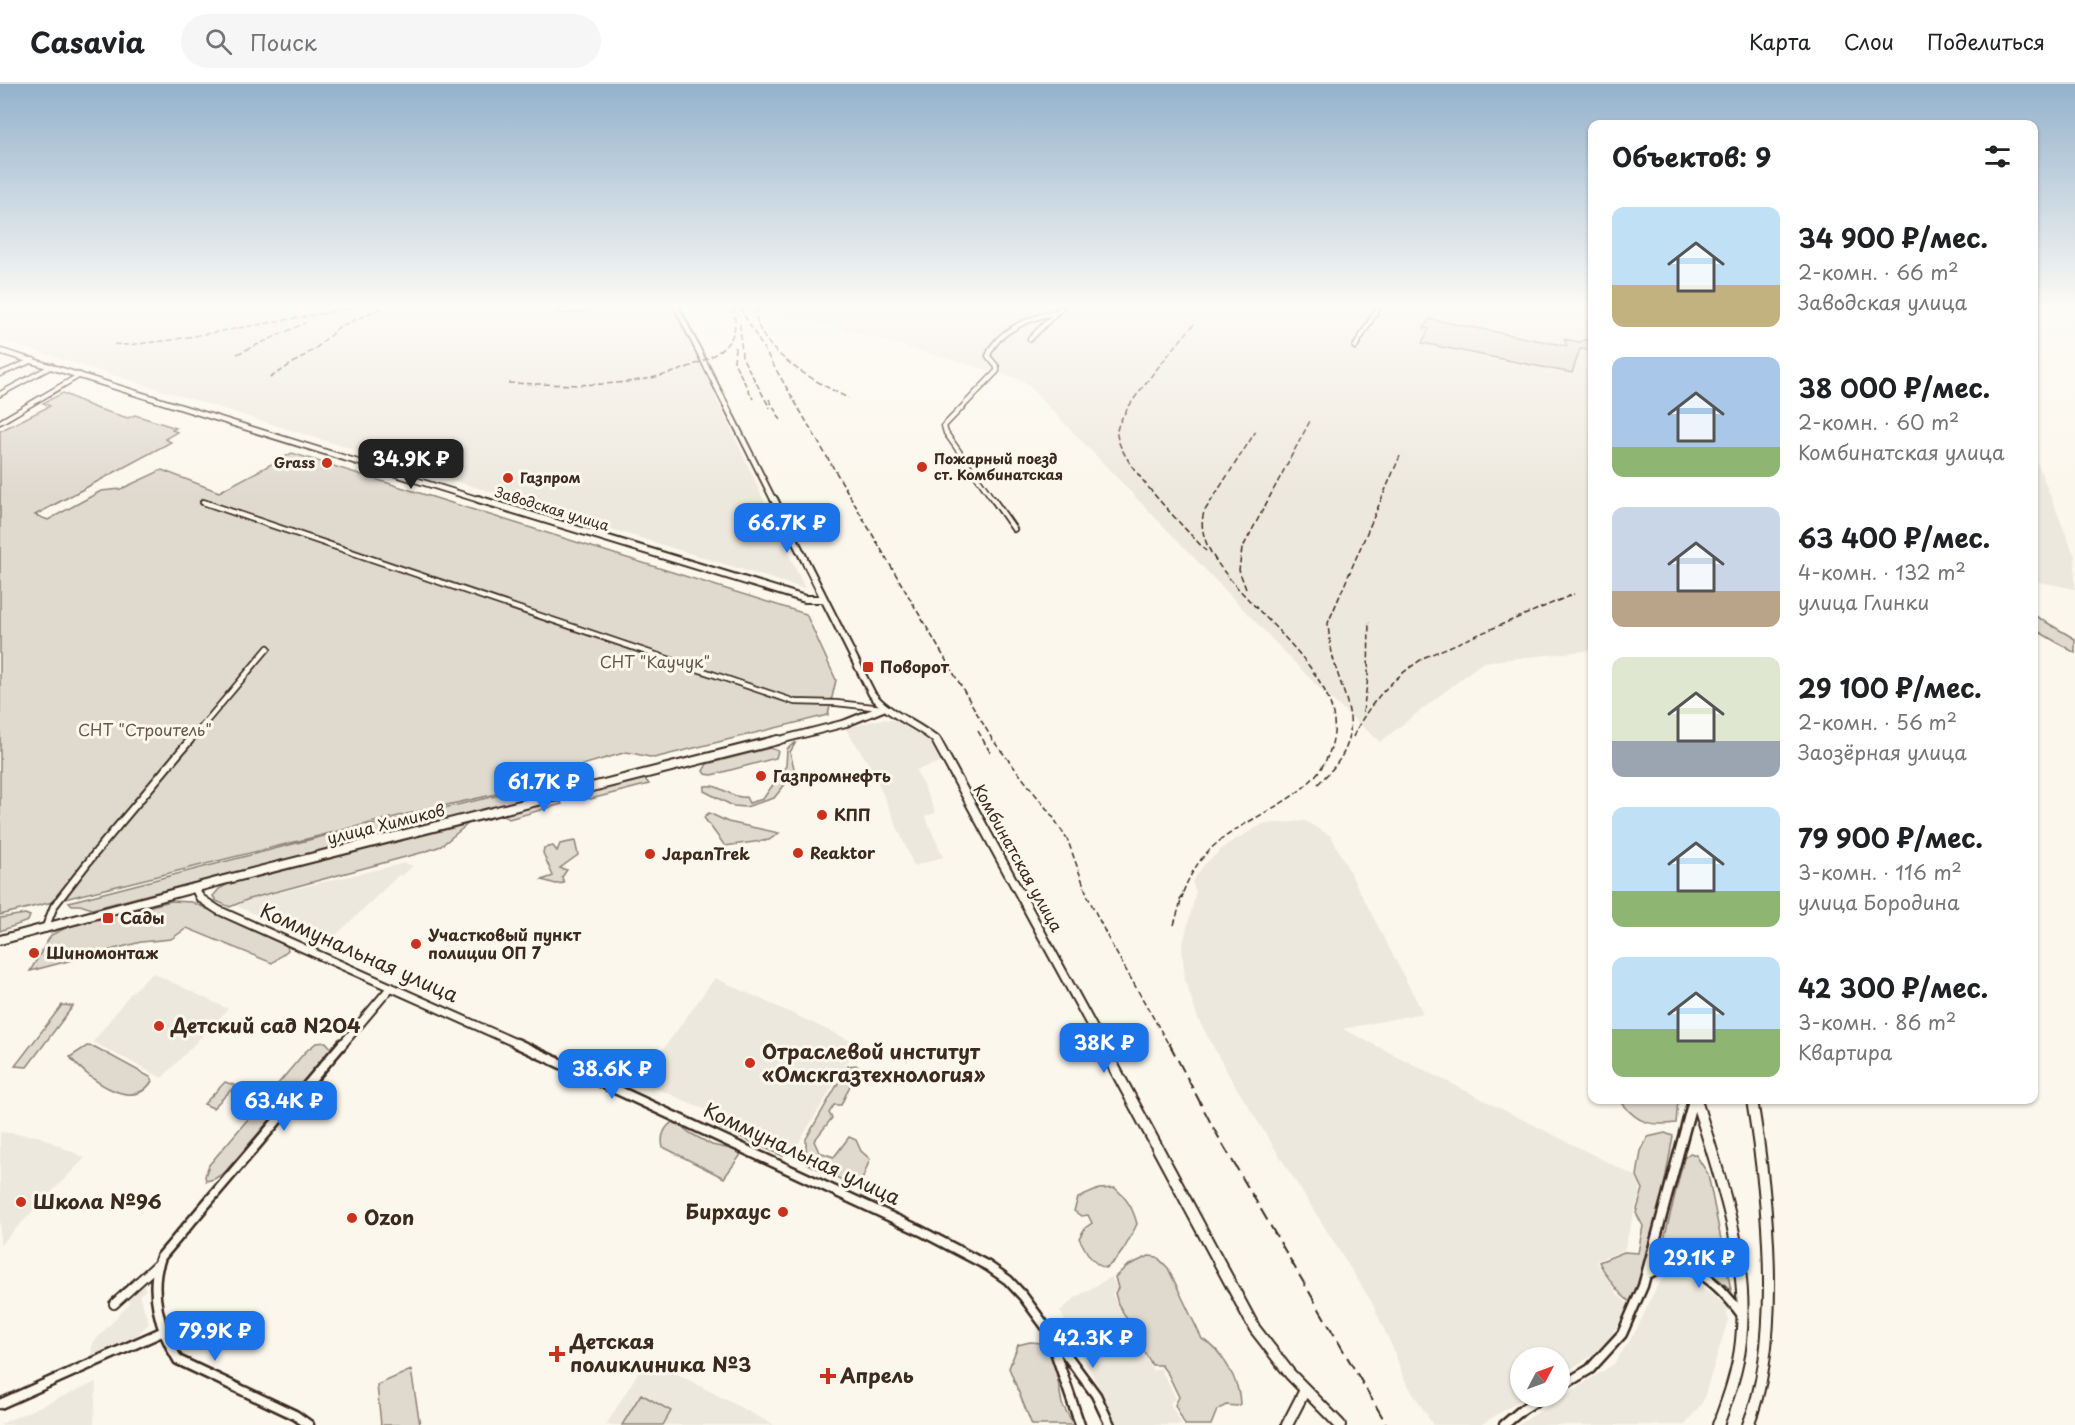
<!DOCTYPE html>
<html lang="ru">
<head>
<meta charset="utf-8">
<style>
  body { margin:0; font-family:"Playpen Sans",sans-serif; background:#f6f6f6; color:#202124; height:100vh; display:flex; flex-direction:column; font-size:22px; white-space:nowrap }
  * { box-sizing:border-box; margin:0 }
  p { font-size:20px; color:#757577 }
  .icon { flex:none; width:33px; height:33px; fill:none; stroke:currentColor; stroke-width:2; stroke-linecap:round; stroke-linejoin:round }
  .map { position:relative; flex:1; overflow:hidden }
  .sheet { position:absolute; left:1588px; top:36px; width:450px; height:984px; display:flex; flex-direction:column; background:#fff; border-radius:12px; box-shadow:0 2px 4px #0004 }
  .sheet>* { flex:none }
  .needle { width:39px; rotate:49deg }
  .tools { position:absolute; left:1510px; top:1263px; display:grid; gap:12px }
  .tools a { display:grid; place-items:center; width:60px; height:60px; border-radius:50%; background:#fff; box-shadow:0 2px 4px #0004; font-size:30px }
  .price { position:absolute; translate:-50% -51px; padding:0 14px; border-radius:12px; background:#1a73e8; color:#fff; font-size:20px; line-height:39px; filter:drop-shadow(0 2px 3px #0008) }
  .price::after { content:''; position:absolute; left:50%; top:36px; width:18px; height:14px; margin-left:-9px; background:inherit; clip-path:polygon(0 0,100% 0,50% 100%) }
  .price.current { background:#222; color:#fff }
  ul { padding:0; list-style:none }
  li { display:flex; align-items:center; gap:18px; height:150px; padding:0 24px }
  li span { display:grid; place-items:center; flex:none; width:168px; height:120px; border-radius:12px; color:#555 }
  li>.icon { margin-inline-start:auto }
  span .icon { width:72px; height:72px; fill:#fffc; stroke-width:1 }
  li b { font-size:26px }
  h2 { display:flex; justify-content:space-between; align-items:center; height:72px; padding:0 24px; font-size:26px }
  header { display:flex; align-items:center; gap:36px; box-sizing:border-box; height:84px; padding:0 30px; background:#fff; border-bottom:2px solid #e0e0e0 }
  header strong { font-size:28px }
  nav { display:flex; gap:33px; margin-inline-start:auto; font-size:21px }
  .search { width:420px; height:54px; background:#f6f6f6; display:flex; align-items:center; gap:15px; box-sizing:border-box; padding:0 21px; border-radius:33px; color:#757577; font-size:22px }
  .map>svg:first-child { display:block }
</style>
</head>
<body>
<header>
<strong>Casavia</strong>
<div class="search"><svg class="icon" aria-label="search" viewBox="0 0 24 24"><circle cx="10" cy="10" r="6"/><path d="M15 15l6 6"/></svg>Поиск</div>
<nav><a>Карта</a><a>Слои</a><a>Поделиться</a></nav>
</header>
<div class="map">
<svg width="2075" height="1341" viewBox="0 0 2075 1341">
  <rect width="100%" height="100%" fill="#fbf7ec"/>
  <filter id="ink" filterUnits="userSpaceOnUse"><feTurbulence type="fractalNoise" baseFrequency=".0167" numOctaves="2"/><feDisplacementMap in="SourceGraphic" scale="12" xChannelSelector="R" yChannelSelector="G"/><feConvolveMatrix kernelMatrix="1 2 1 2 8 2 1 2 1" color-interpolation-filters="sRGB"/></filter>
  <g filter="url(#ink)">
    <!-- built -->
    <path fill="#ede8dd" d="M0 224H671L687 250 805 505 0 256Z
      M768 224H1593V566L1483 578 1380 658 1322 607 1023 296Z
      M2034 371 2075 473V505L2034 497Z
      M882 635 899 637 925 649 941 678 916 686 936 729 925 732 943 773 914 782 871 683 845 644Z
      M1305 737 1331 752 1423 929 1343 945 1637 1093 1642 1100 1624 1166 1596 1177 1618 1211 1628 1220 1624 1232 1606 1259 1590 1273 1560 1291V1274H1521V1312L1526 1313 1480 1341H1433L1403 1293 1395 1269 1371 1217 1231 995 1198 935 1185 896 1182 864 1196 808 1192 798 1204 781 1226 761 1263 740Z
      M405 779 413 782 402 792 399 791 333 854 346 860 338 868 237 822 251 815Z
      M153 889 228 925 162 994 93 958 130 910Z
      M715 894 858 960 795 1065 640 997Z
      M0 1048 38 1052 85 1074 0 1161Z
      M1676 1190 1696 1198 1712 1210 1727 1223 1728 1236 1703 1317 1685 1341H1518L1614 1280 1637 1245 1656 1204 1665 1193Z
      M1111 1193 1117 1203 1112 1210 1130 1244 1136 1241 1141 1251 1136 1255 1153 1287 1160 1284 1176 1314 1170 1319 1182 1341H1118L1060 1227 1076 1213Z
      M144 1199 146 1206 139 1211 149 1239 129 1260 91 1277 92 1260 129 1220 128 1214Z
      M647 1274 774 1341H606Z
      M96 1298 94 1341H0V1340Z"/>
    <!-- green -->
    <path fill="#dfd9ce" stroke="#8d8276" stroke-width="1.5" d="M1429 235 1567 262 1564 255 1579 258 1593 253V266L1580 265 1572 289 1422 259 1429 245 1424 244Z
      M63 309 95 324 128 334 135 331 176 344 172 346 177 348 165 355 171 358 35 431 48 436 101 407 121 405 162 386 219 408 292 369 806 530 836 596 828 631 654 674 627 668 582 681 581 691 403 731 0 831V347L50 322 43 319Z
      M2034 531 2075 555V569L2034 545Z
      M796 658 790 668 795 688 774 714 746 723 733 722 704 707 705 702C719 699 731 715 746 713L749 719 763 715 786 682 787 665Z
      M770 664 778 667 776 674 712 691 705 690 703 687 707 680Z
      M573 694 579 696V700L576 703 367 755V742Z
      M642 695H645L649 700 591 715 587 714 590 708Z
      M549 718H561L562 720 509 735 504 731Z
      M709 729 728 738 779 749 769 756 725 762 705 735 704 733Z
      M469 739 441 762 424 768 249 815 230 823 216 817 213 812 219 805 228 800Z
      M347 746 354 747 340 761 92 825 80 821H72L69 818Z
      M575 757 578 771 560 784 567 786 562 793 564 799 556 800 542 796 553 792 543 769 544 764 553 762 557 767 560 760Z
      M171 817 192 818 287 862 288 866 272 879 187 844 171 855 141 858 30 887 51 851 68 843Z
      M25 830 30 832 28 837 0 847V834Z
      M62 921 73 922 27 983 15 982Z
      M326 958 332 965 224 1089 214 1095 206 1097 205 1092 209 1081 305 968 316 959Z
      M87 962 95 963 150 993 152 997C132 1030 85 992 70 973Z
      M856 981 863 988 854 993 841 1021H834L829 1029 832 1034 814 1057 819 1068 834 1073 849 1053 856 1056 861 1067 870 1075 859 1104 806 1079V1055L848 982Z
      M225 998 234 1001 233 1004 213 1024 204 1020Z
      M1623 1016H1678L1676 1039C1652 1042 1638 1040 1623 1020Z
      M719 1033 789 1066 783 1072 716 1042Z
      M675 1037 690 1049 712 1061 740 1067V1072L724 1094 663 1063C660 1052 665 1041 675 1037Z
      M1665 1049 1673 1052C1663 1108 1654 1166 1631 1218 1620 1213 1605 1190 1599 1178L1624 1168 1638 1169 1643 1142 1636 1129 1643 1105 1637 1092 1641 1067 1648 1053Z
      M1690 1069 1696 1071 1708 1090 1731 1206C1711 1188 1689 1169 1660 1172L1684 1074Z
      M1115 1104C1127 1115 1133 1124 1137 1140 1129 1156 1121 1175 1105 1184 1091 1179 1086 1167 1079 1154L1085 1144 1092 1139 1088 1131 1081 1132 1074 1127 1078 1114 1099 1105Z
      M1149 1172 1157 1173 1168 1184 1202 1255C1221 1264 1240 1298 1240 1320L1237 1322 1226 1321 1217 1326 1211 1341H1185L1175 1321 1179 1313 1168 1290 1161 1281H1152L1141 1262 1140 1243 1135 1236 1127 1235 1118 1220 1115 1209 1118 1204 1115 1193 1127 1182Z
      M1030 1258 1043 1259 1054 1275 1062 1320 1074 1341H1032L1009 1284 1018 1261Z
      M411 1286 420 1341H381L377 1301Z
      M641 1310 671 1327 663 1341H622Z"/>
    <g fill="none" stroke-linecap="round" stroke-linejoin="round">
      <!-- minor-far3 casing -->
      <g stroke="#3b2a1e" stroke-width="7">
        <path id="minor-far3" d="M561 227 587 224
          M1030 255 1061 224
          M1355 263 1378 224
          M0 290 33 276
          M0 310 52 282
          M0 338 80 291
          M994 417 946 349 944 342 997 287V283L988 272C997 246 1031 234 1056 228"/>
      </g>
      <!-- minor-far2 casing -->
      <g stroke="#3b2a1e" stroke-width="8">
        <path id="minor-far2" d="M993 415 1014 445
          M203 418 795 618 836 619 882 624
          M189 658 268 564"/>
      </g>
      <!-- minor-far1 casing -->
      <g stroke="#3b2a1e" stroke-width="10">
        <path id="minor-far1" d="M45 845 54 822 96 768 190 656"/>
      </g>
      <!-- minor casing -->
      <g stroke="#3b2a1e" stroke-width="12">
        <path id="minor" d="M114 1220 157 1181"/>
      </g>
      <!-- tertiary-far1 casing -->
      <g stroke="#3b2a1e" stroke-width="11">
        <path id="tertiary-far1" d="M195 804 200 814 218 826 520 961
          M342 961 391 903"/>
      </g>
      <!-- tertiary casing -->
      <g stroke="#3b2a1e" stroke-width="13">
        <path id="tertiary" d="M516 959 921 1147 988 1182 1008 1196 1023 1212 1096 1311 1110 1341
          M1646 1191C1686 1166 1719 1200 1742 1231
          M1050 1253 1080 1341
          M1560 1303 1590 1285 1622 1250 1643 1202 1693 1016
          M0 1320 164 1247
          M309 1341 295 1331 178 1276C160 1247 148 1206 161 1173L343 959
          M1504 1341 1523 1325 1544 1312"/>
      </g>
      <!-- secondary-far3 casing -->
      <g stroke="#3b2a1e" stroke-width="8">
        <path id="secondary-far3" d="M677 224 774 417
          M0 267 483 417"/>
      </g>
      <!-- secondary-far2 casing -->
      <g stroke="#3b2a1e" stroke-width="10">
        <path id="secondary-far2" d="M478 415 805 515H823
          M774 415 872 610C889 632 917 639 938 658
          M772 658 846 639 883 624"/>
      </g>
      <!-- secondary-far1 casing -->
      <g stroke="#3b2a1e" stroke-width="12">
        <path id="secondary-far1" d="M936 656 1102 961
          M0 856 224 796 778 656"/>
      </g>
      <!-- secondary casing -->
      <g stroke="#3b2a1e" stroke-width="14">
        <path id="secondary" d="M1101 959 1255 1245 1290 1290 1340 1341
          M1696 1016C1720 1094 1750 1175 1741 1257 1738 1287 1728 1314 1718 1341
          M1287 1341 1305 1306
          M1748 1341C1783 1255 1767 1107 1752 1016"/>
      </g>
      <!-- minor-far3 -->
      <use href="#minor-far3" stroke="#fbf7ec" stroke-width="4"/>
      <!-- minor-far2 -->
      <use href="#minor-far2" stroke="#fbf7ec" stroke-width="4.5"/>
      <!-- minor-far1 -->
      <use href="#minor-far1" stroke="#fbf7ec" stroke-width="6"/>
      <!-- minor -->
      <use href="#minor" stroke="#fbf7ec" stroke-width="8"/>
      <!-- tertiary-far1 -->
      <use href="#tertiary-far1" stroke="#fbf7ec" stroke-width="7"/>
      <!-- tertiary -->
      <use href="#tertiary" stroke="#fbf7ec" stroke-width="8"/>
      <!-- secondary-far3 -->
      <use href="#secondary-far3" stroke="#fbf7ec" stroke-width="4.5"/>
      <!-- secondary-far2 -->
      <use href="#secondary-far2" stroke="#fbf7ec" stroke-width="6"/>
      <!-- secondary-far1 -->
      <use href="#secondary-far1" stroke="#fbf7ec" stroke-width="8"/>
      <!-- secondary -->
      <use href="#secondary" stroke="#fbf7ec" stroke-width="10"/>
      <!-- rail-far1 -->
      <path stroke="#3b2a1e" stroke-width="1.5" stroke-dasharray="6 3" stroke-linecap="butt" d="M740 224 992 655 1053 733 1068 757 1088 813 1110 858 1169 961
        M757 224C750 264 818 299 848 314
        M740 240 742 273 770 324
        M1194 240C1178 260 1120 325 1117 347 1114 374 1187 446 1206 467
        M114 260 128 261 171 256 353 224
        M735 263 734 278 753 315
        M237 270 305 239
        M270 294 316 264 339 243 381 224
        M508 299C572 301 638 306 698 279 724 267 741 255 733 224
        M769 315 782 338
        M1246 505 1239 486 1242 465 1310 337
        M1363 628 1368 594 1369 538
        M978 647 990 668
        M1353 653C1369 618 1393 594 1425 573L1574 510
        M1318 700C1330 688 1343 675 1348 658 1356 632 1342 606 1335 581 1331 567 1329 553 1328 539L1400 372
        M1180 817C1187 795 1198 775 1216 760 1258 724 1326 713 1334 649 1342 568 1184 492 1204 428L1256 347
        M1174 841 1183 810"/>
      <!-- rail -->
      <path stroke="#3b2a1e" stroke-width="2" stroke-dasharray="13 6" stroke-linecap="butt" d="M1169 959 1215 1047 1387 1341"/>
    </g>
  </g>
  <!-- sky -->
  <linearGradient id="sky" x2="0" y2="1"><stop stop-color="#94b2cc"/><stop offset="0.54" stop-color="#fdfbf6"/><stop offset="1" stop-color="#fdfbf6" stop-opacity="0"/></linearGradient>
  <rect width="2075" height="412" fill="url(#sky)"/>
  <!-- markers -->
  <g fill="#c8321e" stroke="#fbf7ec" stroke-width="2">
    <circle cx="327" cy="379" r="6"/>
    <circle cx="922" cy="383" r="6"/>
    <circle cx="508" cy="394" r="6"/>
    <rect x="862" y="577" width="12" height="12" rx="3"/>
    <circle cx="761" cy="692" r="6"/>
    <circle cx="822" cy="731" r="6"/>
    <circle cx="798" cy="769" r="6"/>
    <circle cx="650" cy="770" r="6"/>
    <rect x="102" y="828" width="12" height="12" rx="3"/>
    <circle cx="416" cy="860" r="6"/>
    <circle cx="34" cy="869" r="6"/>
    <circle cx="159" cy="942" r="6"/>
    <circle cx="750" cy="979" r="6"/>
    <circle cx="21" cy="1118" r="6"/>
    <circle cx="783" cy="1128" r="6"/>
    <circle cx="352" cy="1134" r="6"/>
    <path d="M554 1261h6v6h6v6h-6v6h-6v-6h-6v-6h6z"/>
    <path d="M825 1283h6v6h6v6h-6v6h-6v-6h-6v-6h6z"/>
  </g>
  <g text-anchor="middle" stroke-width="6" stroke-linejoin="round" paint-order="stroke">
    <!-- far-poi labels -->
    <g font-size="14" font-weight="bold" fill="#3b2a1e" stroke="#fbf7ec" text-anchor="start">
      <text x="934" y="380">Пожарный поезд<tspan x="934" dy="16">ст. Комбинатская</tspan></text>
      <text x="315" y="384" text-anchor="end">Grass</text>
      <text x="520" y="399">Газпром</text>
    </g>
    <!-- far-street labels -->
    <g font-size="14" fill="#3b2a1e" stroke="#fbf7ec">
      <text transform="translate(552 425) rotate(17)" y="5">Заводская улица</text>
    </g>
    <!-- park labels -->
    <g font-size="16" fill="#64564a" stroke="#fbf7ec">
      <text x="655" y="584">СНТ "Каучук"</text>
      <text x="145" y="652">СНТ "Строитель"</text>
    </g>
    <!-- poi labels -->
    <g font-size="16" font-weight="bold" fill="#3b2a1e" stroke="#fbf7ec" text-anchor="start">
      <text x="880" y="589">Поворот</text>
      <text x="773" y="698">Газпромнефть</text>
      <text x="834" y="737">КПП</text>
      <text x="810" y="775">Reaktor</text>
      <text x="662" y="776">JapanTrek</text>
      <text x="120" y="840">Сады</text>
      <text x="428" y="857">Участковый пункт<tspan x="428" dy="18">полиции ОП 7</tspan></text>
      <text x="46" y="875">Шиномонтаж</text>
    </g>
    <!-- street labels -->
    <g font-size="16" fill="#3b2a1e" stroke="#fbf7ec">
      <text transform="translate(386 740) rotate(-14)" y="6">улица Химиков</text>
      <text transform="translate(1018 774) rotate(61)" y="6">Комбинатская улица</text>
    </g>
    <!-- near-street labels -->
    <g font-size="20" fill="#3b2a1e" stroke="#fbf7ec">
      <text transform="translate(359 869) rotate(24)" y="7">Коммунальная улица</text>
      <text transform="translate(802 1070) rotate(25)" y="7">Коммунальная улица</text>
    </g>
    <!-- near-poi labels -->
    <g font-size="20" font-weight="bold" fill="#3b2a1e" stroke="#fbf7ec" text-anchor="start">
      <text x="171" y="949">Детский сад N204</text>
      <text x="762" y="975">Отраслевой институт<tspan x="762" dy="23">«Омскгазтехнология»</tspan></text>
      <text x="33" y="1125">Школа №96</text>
      <text x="771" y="1135" text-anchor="end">Бирхаус</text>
      <text x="364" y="1141">Ozon</text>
      <text x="570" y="1265">Детская<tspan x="570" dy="23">поликлиника №3</tspan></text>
      <text x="840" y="1299">Апрель</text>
    </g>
  </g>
</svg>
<div class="tools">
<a><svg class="needle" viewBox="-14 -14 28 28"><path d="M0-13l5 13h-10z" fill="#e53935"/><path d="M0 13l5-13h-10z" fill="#757577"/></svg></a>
</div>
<b class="price current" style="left:411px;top:406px">34.9K ₽</b>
<b class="price" style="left:787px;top:470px">66.7K ₽</b>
<b class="price" style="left:544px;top:729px">61.7K ₽</b>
<b class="price" style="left:1104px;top:990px">38K ₽</b>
<b class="price" style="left:612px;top:1016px">38.6K ₽</b>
<b class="price" style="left:284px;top:1048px">63.4K ₽</b>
<b class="price" style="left:1699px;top:1205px">29.1K ₽</b>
<b class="price" style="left:215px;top:1278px">79.9K ₽</b>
<b class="price" style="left:1093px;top:1285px">42.3K ₽</b>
<section class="sheet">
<h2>Объектов: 9<svg class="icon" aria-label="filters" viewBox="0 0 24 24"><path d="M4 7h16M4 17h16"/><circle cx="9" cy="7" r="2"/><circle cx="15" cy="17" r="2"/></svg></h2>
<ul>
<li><span style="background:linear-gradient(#bfe0f5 65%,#c2b280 0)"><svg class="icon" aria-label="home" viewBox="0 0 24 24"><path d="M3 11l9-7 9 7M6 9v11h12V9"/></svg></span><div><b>34 900 ₽/мес.</b><p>2-комн. · 66 m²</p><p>Заводская улица</p></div></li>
<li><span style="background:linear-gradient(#a9c7e8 75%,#8fb573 0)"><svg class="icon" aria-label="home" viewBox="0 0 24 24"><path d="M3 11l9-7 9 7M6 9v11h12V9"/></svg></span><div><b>38 000 ₽/мес.</b><p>2-комн. · 60 m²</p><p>Комбинатская улица</p></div></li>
<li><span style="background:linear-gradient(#c9d6e8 70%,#b9a48a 0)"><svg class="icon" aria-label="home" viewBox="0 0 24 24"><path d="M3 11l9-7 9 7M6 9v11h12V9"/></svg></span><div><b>63 400 ₽/мес.</b><p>4-комн. · 132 m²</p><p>улица Глинки</p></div></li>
<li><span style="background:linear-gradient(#dfe7d0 70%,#9aa5b1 0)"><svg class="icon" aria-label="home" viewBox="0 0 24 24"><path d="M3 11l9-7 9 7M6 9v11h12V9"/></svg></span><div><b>29 100 ₽/мес.</b><p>2-комн. · 56 m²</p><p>Заозёрная улица</p></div></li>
<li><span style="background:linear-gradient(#bfe0f5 70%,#8fb573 0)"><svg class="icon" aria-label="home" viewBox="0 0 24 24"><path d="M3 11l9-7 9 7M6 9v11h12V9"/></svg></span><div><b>79 900 ₽/мес.</b><p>3-комн. · 116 m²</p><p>улица Бородина</p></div></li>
<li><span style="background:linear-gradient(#bfe0f5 60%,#8fb573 0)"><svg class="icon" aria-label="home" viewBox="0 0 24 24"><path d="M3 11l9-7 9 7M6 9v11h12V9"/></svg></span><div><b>42 300 ₽/мес.</b><p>3-комн. · 86 m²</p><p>Квартира</p></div></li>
</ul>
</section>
</div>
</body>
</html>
